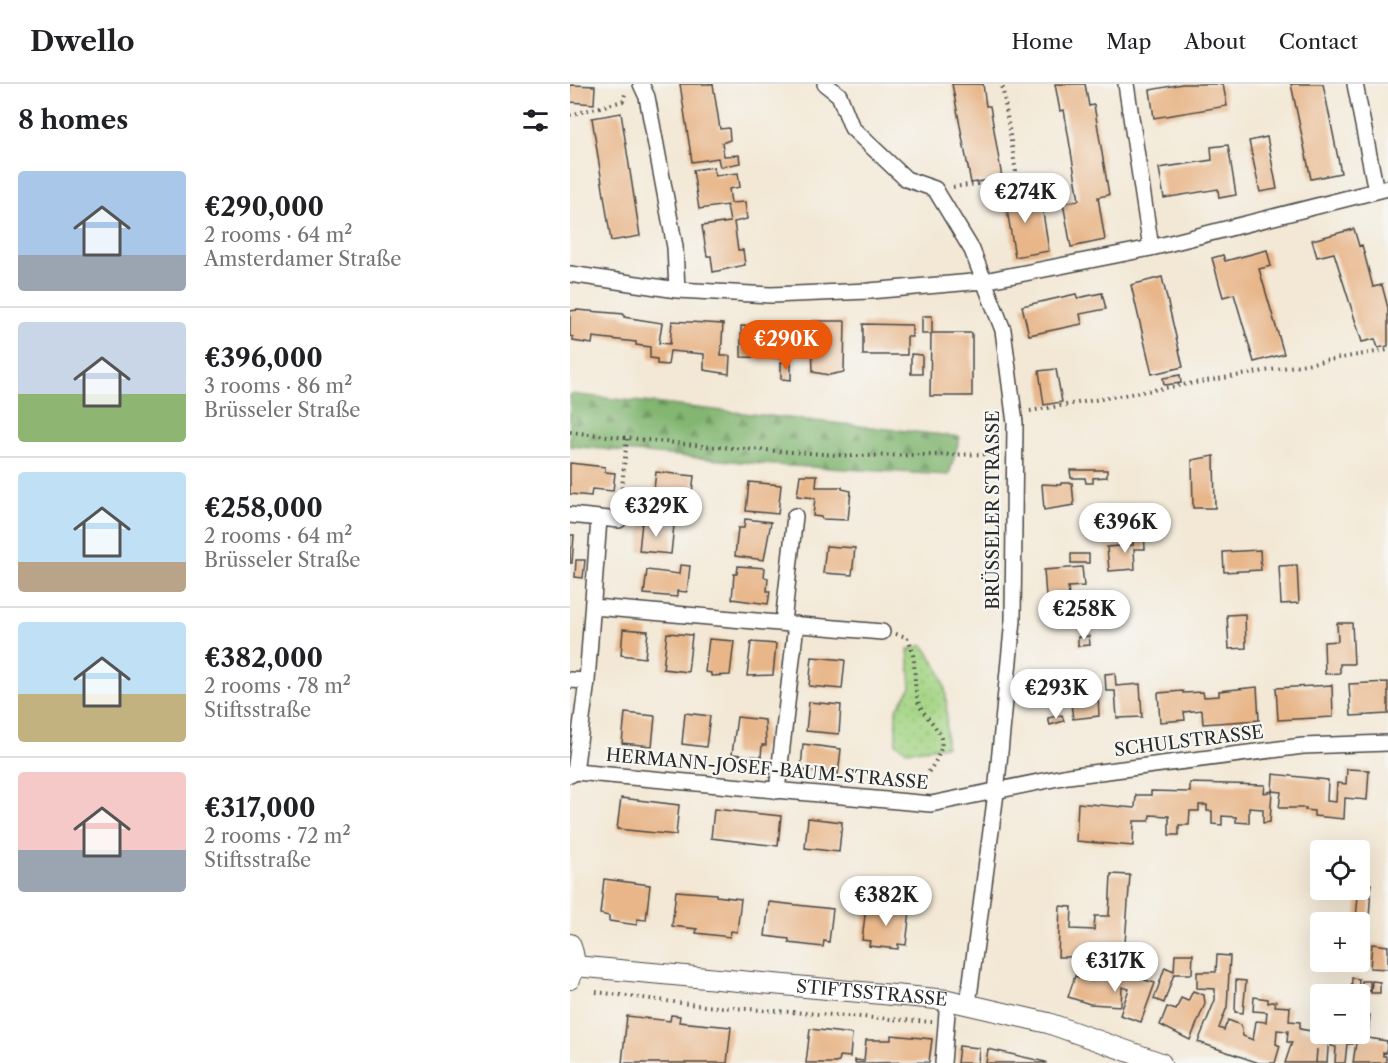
<!DOCTYPE html>
<html lang="en">
<head>
<meta charset="utf-8">
<style>
  body { margin:0; font-family:"Libre Caslon Text",serif; background:#f6f6f6; color:#202124; height:100vh; display:flex; flex-direction:column; font-size:22px; white-space:nowrap }
  * { box-sizing:border-box; margin:0 }
  p { font-size:20px; color:#757577 }
  .icon { flex:none; width:33px; height:33px; fill:none; stroke:currentColor; stroke-width:2; stroke-linecap:round; stroke-linejoin:round }
  .map { position:relative; flex:1; overflow:hidden }
  .side { display:flex; flex-direction:column; background:#fff; width:570px }
  .side>* { flex:none }
  .buttons { position:absolute; left:740px; top:756px; display:grid; gap:12px }
  .buttons a { display:grid; place-items:center; width:60px; height:60px; border-radius:6px; background:#fff; box-shadow:0 6px 24px #0002; font-size:30px }
  .price { position:absolute; translate:-50% -51px; padding:0 14px; border-radius:21px; background:#fff; color:#222; font-size:20px; line-height:39px; filter:drop-shadow(0 2px 3px #0008) }
  .price::after { content:''; position:absolute; left:50%; top:36px; width:18px; height:14px; margin-left:-9px; background:inherit; clip-path:polygon(0 0,100% 0,50% 100%) }
  .price.current { background:#ea580c; color:#fff }
  ul { padding:0; list-style:none }
  li { display:flex; align-items:center; gap:18px; height:150px; padding:0 18px }
  li+li { border-top:2px solid #e0e0e0 }
  li span { display:grid; place-items:center; flex:none; width:168px; height:120px; border-radius:6px; color:#555 }
  li>.icon { margin-inline-start:auto }
  span .icon { width:72px; height:72px; fill:#fffc; stroke-width:1 }
  li b { font-size:26px }
  h2 { display:flex; justify-content:space-between; align-items:center; height:72px; padding:0 18px; font-size:26px }
  header { display:flex; align-items:center; gap:36px; box-sizing:border-box; height:84px; padding:0 30px; background:#fff; border-bottom:2px solid #e0e0e0 }
  header strong { font-size:28px }
  nav { display:flex; gap:33px; margin-inline-start:auto; font-size:21px }
  main { display:flex; flex:1; min-height:0 }
  .map>svg:first-child { display:block }
</style>
</head>
<body>
<header>
<strong>Dwello</strong>
<nav><a>Home</a><a>Map</a><a>About</a><a>Contact</a></nav>
</header>
<main>
<section class="side">
<h2>8 homes<svg class="icon" aria-label="filters" viewBox="0 0 24 24"><path d="M4 7h16M4 17h16"/><circle cx="9" cy="7" r="2"/><circle cx="15" cy="17" r="2"/></svg></h2>
<ul>
<li><span style="background:linear-gradient(#a9c7e8 70%,#9aa5b1 0)"><svg class="icon" aria-label="home" viewBox="0 0 24 24"><path d="M3 11l9-7 9 7M6 9v11h12V9"/></svg></span><div><b>€290,000</b><p>2 rooms · 64 m²</p><p>Amsterdamer Straße</p></div></li>
<li><span style="background:linear-gradient(#c9d6e8 60%,#8fb573 0)"><svg class="icon" aria-label="home" viewBox="0 0 24 24"><path d="M3 11l9-7 9 7M6 9v11h12V9"/></svg></span><div><b>€396,000</b><p>3 rooms · 86 m²</p><p>Brüsseler Straße</p></div></li>
<li><span style="background:linear-gradient(#bfe0f5 75%,#b9a48a 0)"><svg class="icon" aria-label="home" viewBox="0 0 24 24"><path d="M3 11l9-7 9 7M6 9v11h12V9"/></svg></span><div><b>€258,000</b><p>2 rooms · 64 m²</p><p>Brüsseler Straße</p></div></li>
<li><span style="background:linear-gradient(#bfe0f5 60%,#c2b280 0)"><svg class="icon" aria-label="home" viewBox="0 0 24 24"><path d="M3 11l9-7 9 7M6 9v11h12V9"/></svg></span><div><b>€382,000</b><p>2 rooms · 78 m²</p><p>Stiftsstraße</p></div></li>
<li><span style="background:linear-gradient(#f6c9c9 65%,#9aa5b1 0)"><svg class="icon" aria-label="home" viewBox="0 0 24 24"><path d="M3 11l9-7 9 7M6 9v11h12V9"/></svg></span><div><b>€317,000</b><p>2 rooms · 72 m²</p><p>Stiftsstraße</p></div></li>
</ul>
</section>
<div class="map">
<svg width="818" height="979" viewBox="0 0 818 979">
  <defs>
    <pattern id="green-dots" width="8" height="8" patternUnits="userSpaceOnUse" patternTransform="scale(1.5)"><rect width="8" height="8" fill="#a3d483"/><path d="M2 2h.1M6 6h.1" fill="none" stroke="#8cb671" stroke-width="1.8" stroke-linecap="round"/></pattern>
    <pattern id="forest-firs" width="22" height="20" patternUnits="userSpaceOnUse" patternTransform="scale(1.5)"><rect width="22" height="20" fill="#82b671"/><path d="M5 1l3.5 6h-7zM16 11l3.5 6h-7z" fill="#6b945d"/></pattern>
  </defs>
  <rect width="100%" height="100%" fill="#f6f6f2"/>
  <filter id="ink" filterUnits="userSpaceOnUse"><feTurbulence type="fractalNoise" baseFrequency=".0167" numOctaves="2"/><feDisplacementMap in="SourceGraphic" scale="12" xChannelSelector="R" yChannelSelector="G"/><feConvolveMatrix kernelMatrix="1 2 1 2 8 2 1 2 1" color-interpolation-filters="sRGB"/></filter>
  <filter id="wash" filterUnits="userSpaceOnUse"><feTurbulence type="fractalNoise" baseFrequency=".008" numOctaves="4" result="noise"/><feDisplacementMap in="SourceGraphic" scale="24" xChannelSelector="R" yChannelSelector="G"/><feGaussianBlur stdDeviation="1.35" result="paint"/><feColorMatrix in="noise" values="0 0 0 0 0 0 0 0 0 0 0 0 0 0 0 0 0 1.4 0 .05"/><feComposite in="paint" operator="in"/></filter>
  <g filter="url(#wash)">
    <rect width="100%" height="100%" fill="#f3e8d5"/>
    <!-- green -->
    <path fill="url(#green-dots)" stroke="#678057" stroke-width="1.5" d="M353 561C383 600 376 616 376 662L337 667 326 659V626L341 603 338 566Z"/>
    <!-- forest -->
    <path fill="url(#forest-firs)" stroke="#56704e" stroke-width="1.5" d="M0 310 390 353 379 391 205 381 0 362Z"/>
    <g id="blocks">
      <!-- building -->
      <path fill="#e8b689" d="M110 0H143L150 45 159 44 160 56 152 59 154 72 169 71 170 79 150 83 148 74 122 78Z
        M382 0H413L416 22H420L432 94 401 99Z
        M485 0H515L519 22 524 21 539 111 528 113 535 156 501 163 493 119 509 116 494 26 490 27Z
        M612 0H653L657 22 584 34 580 6Z
        M721 0H753L771 89 741 95Z
        M0 1 25 2 24 20 0 18Z
        M51 29 70 152 41 157 22 34Z
        M697 53 707 105 690 108 679 57Z
        M658 61 666 111 649 114 648 105 594 114 589 84 642 76 641 63Z
        M144 83 145 92 168 89 170 103 159 105 161 119 175 118 177 135 164 138 168 166H173L175 181 143 188 141 172H137L132 142 160 138 157 121 129 125 123 86Z
        M450 100 454 125 472 122 479 167 445 173 433 102Z
        M784 145 789 162 792 161 803 203 812 201 818 224V262L808 264 805 255 792 258 764 169 747 173 742 156Z
        M697 166 701 182 689 185 714 270 684 278 664 210 653 213 642 174 653 171 655 177Z
        M592 193 613 283 582 290 561 201Z
        M532 209 536 225 510 230 512 240 459 251 452 222 506 210 507 214Z
        M7 226 54 230V233L92 239 89 259 100 260 102 237 153 240 151 272H160L159 290 134 286V270L100 267 98 281 87 280V275L80 274V263L66 261V258L23 253 22 260 3 257V253L0 252V227Z
        M352 232H362V249H402V312H360L361 250H352Z
        M242 237H275L274 288 259 291 243 288 242 257H222V240H242Z
        M293 240 342 241V253H337V271H293Z
        M171 242 213 243V274L171 273Z
        M341 270 352 271V290H341Z
        M211 278H221V296L211 295Z
        M486 285 492 318 474 321 469 287Z
        M610 291 611 299 594 301 593 294Z
        M644 372 645 424H623L622 376Z
        M0 379 35 383V388L45 389 43 407 22 405 21 412 0 410Z
        M500 386H537V393L523 394V399H516L515 394H501Z
        M86 388 124 392 120 425 92 418 93 406 84 405Z
        M230 391H247L246 403H272V405L281 407 278 436 252 435 251 433 243 432 245 414 227 412Z
        M179 398 211 401 208 430 176 427Z
        M491 399H502L504 421 474 426 472 400 491 401Z
        M175 435 201 438 194 476 165 472 168 444H174Z
        M72 438 104 441 101 470 69 467Z
        M574 447 575 465H564L565 485 539 487 537 463 563 461V448Z
        M0 451H4L2 479H0Z
        M256 462 285 464 282 491 253 489Z
        M690 466 691 486 654 488 653 468Z
        M501 470H519V479H501Z
        M6 476H15L13 494 5 493Z
        M110 481 120 482 117 508 107 507V513L74 510 77 486 109 490Z
        M727 481 729 519 711 520 709 482Z
        M168 482 195 484 194 493 198 494 197 507H200L198 520 162 515 164 490H167Z
        M512 483 514 502 498 503 500 524 477 526 474 486Z
        M675 530 676 564 659 565 657 531Z
        M767 539H782L784 580H770V589L755 590 754 558 768 557Z
        M53 545 78 547 75 574 51 571Z
        M97 549 122 551 118 588 93 585Z
        M519 552 520 561 508 562V553Z
        M139 555 164 557 160 591 141 592V589L135 588Z
        M181 558 206 560 203 591 177 592Z
        M242 573 275 576 272 605 239 602Z
        M545 589 546 602 570 600 572 633 547 634 545 607H536L535 590Z
        M818 598V630L781 632 779 600Z
        M762 601 763 633 708 636 706 604Z
        M687 603 689 636 633 640 632 626 614 628 615 636 590 638 588 609 613 607V609L633 608 634 613 649 612V607Z
        M528 610 529 632 503 635 500 611Z
        M239 618 271 621 269 650 236 647Z
        M55 629 85 632 82 662 52 659Z
        M115 629 140 632 136 663 112 660Z
        M492 631 494 637 480 641 478 634Z
        M167 633 195 636 196 661H192L191 673 162 670Z
        M233 660 271 665 268 691 231 686Z
        M777 685 799 686 797 716 775 714 774 735 744 732V727L735 726 736 724H709L711 708 702 707 703 690 758 696 757 717 766 718 767 699 776 700Z
        M620 699 695 701 694 709 702 707 700 738 693 739V725L679 724V739L666 738V733L652 732V741L642 740V727H637V721H629V727H620L619 741H609V751H599V732L580 731 579 737H564L563 762 506 757 508 719 565 724 566 711H581V707L620 708Z
        M51 714 109 721 106 751 47 745Z
        M144 725 211 732 208 762 141 754Z
        M238 734 272 738 269 768 235 764Z
        M541 790 560 791 554 873H488L490 822 502 823 501 845 524 846 525 832H539Z
        M34 795 80 801 76 836 67 835V841L39 837V832L30 830Z
        M789 800H801L799 836 786 835Z
        M106 807 146 810V812L171 815 167 848 161 847 160 853 126 849 127 845 102 842Z
        M199 818 263 825 259 858 254 857 253 863 219 859V855L195 852Z
        M296 823 340 827 336 861 328 860V865L299 862 300 857 292 856Z
        M802 860 818 862V885L800 884Z
        M605 870H623L622 890H604L594 919 584 915 595 883 604 887Z
        M647 871 660 872 657 923 649 944 654 946 658 936 671 941 673 952 683 956 686 937 696 938 697 928 683 927 684 913 698 915V919L706 917 705 922 720 923 719 937 730 938V945L759 950 757 979H746L747 965 746 979H715L722 958H717L718 947 707 946 706 960 710 962 705 979H689L628 958 645 916V905L627 904V888H646Z
        M553 890 585 899 571 938 550 931 559 905 552 903 551 922 520 920 498 913 505 892 522 897V891L553 893Z
        M782 894 789 895 788 910H781Z
        M666 896 676 897 673 929 665 928Z
        M792 897H800V907L791 906Z
        M802 897 810 898V909H801Z
        M623 907 634 911 635 920 620 956 590 941 597 923 606 926 611 914 618 917Z
        M789 930 800 931 798 954 817 957 816 969 813 968V972H816V979H783L787 952H784L783 960H777L775 979H765L766 963 761 962 762 950H789Z
        M101 931 110 932 109 938 161 943 157 979H52L57 932 100 937Z
        M240 945 282 950 280 973 270 972 269 978 265 979H236Z
        M321 951 362 955 359 978 285 979V976L294 977 296 956H321Z
        M389 962 409 964 408 979H387Z
        M418 965 476 978V979H416Z"/>
    </g>
  </g>
  <g filter="url(#ink)">
    <use href="#blocks" fill-opacity="0" stroke="#494744" stroke-width="1.5"/>
    <g fill="none" stroke-linecap="round" stroke-linejoin="round">
      <!-- minor casing -->
      <g stroke="#494744" stroke-width="18">
        <path id="minor" d="M71 0 77 13 105 163 107 206
          M255 0 269 11 282 44 336 95 365 105 402 166 433 246 445 339 443 536 426 709 398 920
          M556 0 581 164
          M785 0 806 107
          M0 190 107 206 201 211 299 207 414 197 581 164 818 104
          M0 431 49 436
          M24 523 312 548
          M213 538 225 432
          M0 596 17 597
          M5 688 17 597 29 435
          M0 691 5 688 361 720 498 692 733 662 818 659
          M207 707 226 540
          M373 979 378 916"/>
      </g>
      <!-- tertiary casing -->
      <g stroke="#494744" stroke-width="22">
        <g id="tertiary">
          <path d="M0 860C5 872 6 882 0 895"/>
          <path id="s1" d="M5 882 378 916 478 939 591 979"/>
        </g>
      </g>
      <!-- path -->
      <path stroke="#494744" stroke-width="4" stroke-dasharray="1.5 4.5" stroke-linecap="butt" d="M0 31 53 17 56 7
        M383 103 447 95 432 0
        M460 327 818 266
        M0 348 134 362 282 372 430 370
        M50 422 57 354
        M326 550 337 553C349 574 341 598 349 620 355 635 375 646 371 664 367 679 355 692 347 704
        M26 908 135 922 362 938"/>
      <!-- minor -->
      <use href="#minor" stroke="#fff" stroke-width="15"/>
      <!-- tertiary -->
      <use href="#tertiary" stroke="#fff" stroke-width="20"/>
    </g>
  </g>
  <g text-anchor="middle" stroke-width="4.5" stroke-linejoin="round" paint-order="stroke">
    <!-- street labels -->
    <g font-size="18" fill="#2b2b2b" stroke="#f6f6f2">
      <text transform="translate(423 426) rotate(-90)" y="6">BRÜSSELER STRASSE</text>
      <text transform="translate(619 657) rotate(-7)" y="6">SCHULSTRASSE</text>
      <text transform="translate(197 685) rotate(5)" y="6">HERMANN-JOSEF-BAUM-STRASSE</text>
      <text dy="6" stroke="none"><textPath href="#s1" startOffset="298">STIFTSSTRASSE</textPath></text>
    </g>
  </g>
</svg>
<div class="buttons">
<a><svg class="icon" aria-label="locate" viewBox="0 0 24 24"><circle cx="12" cy="12" r="6"/><path d="M12 2v4M12 18v4M2 12h4M18 12h4"/></svg></a>
<a>+</a>
<a>−</a>
</div>
<b class="price" style="left:455px;top:140px">€274K</b>
<b class="price current" style="left:216px;top:287px">€290K</b>
<b class="price" style="left:86px;top:454px">€329K</b>
<b class="price" style="left:555px;top:470px">€396K</b>
<b class="price" style="left:514px;top:557px">€258K</b>
<b class="price" style="left:486px;top:636px">€293K</b>
<b class="price" style="left:316px;top:843px">€382K</b>
<b class="price" style="left:545px;top:909px">€317K</b>
</div>
</main>
</body>
</html>
